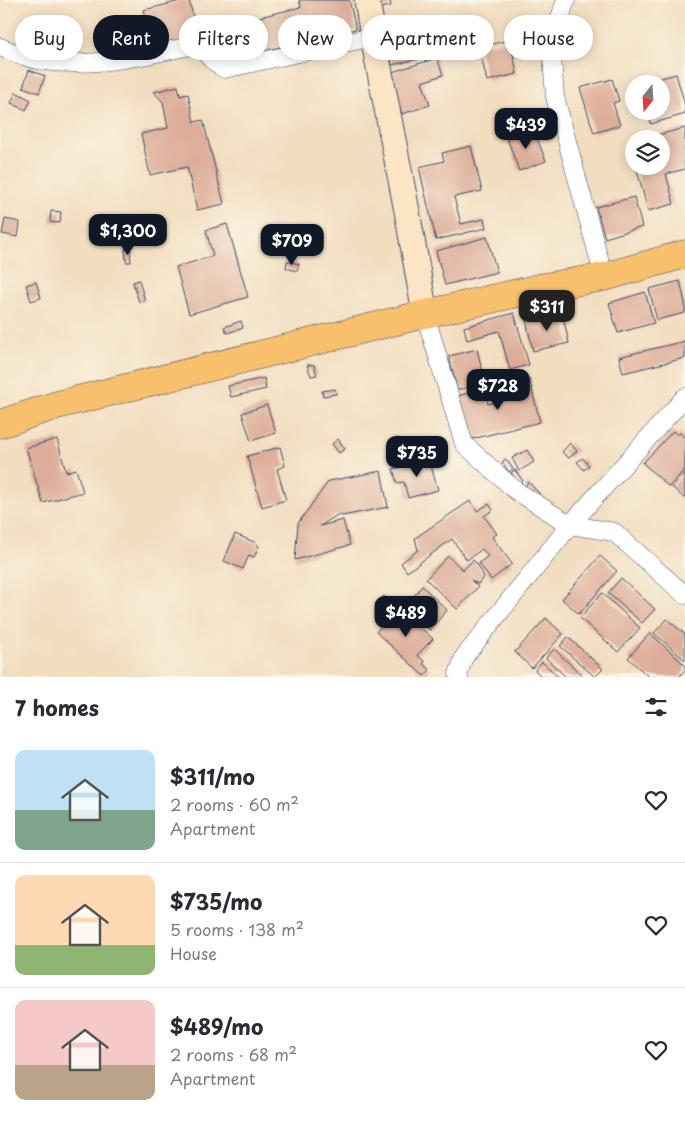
<!DOCTYPE html>
<html lang="en">
<head>
<meta charset="utf-8">
<style>
  body { margin:0; font-family:"Playpen Sans",sans-serif; background:#f2f2f3; color:#2b2b33; height:100vh; display:flex; flex-direction:column; font-size:19px; white-space:nowrap }
  * { box-sizing:border-box; margin:0 }
  p { font-size:16px; color:#7c7c81 }
  .icon { flex:none; width:28px; height:28px; fill:none; stroke:currentColor; stroke-width:2; stroke-linecap:round; stroke-linejoin:round }
  .map { position:relative; height:677px; overflow:hidden }
  .sheet { display:flex; flex-direction:column; background:#fff; flex:1 }
  .sheet>* { flex:none }
  .hud { position:absolute; left:15px; top:15px; width:655px; height:45px; display:flex; gap:10px }
  .needle { width:32px; rotate:197deg }
  .fabs { position:absolute; left:625px; top:75px; display:grid; gap:10px }
  .fabs a { display:grid; place-items:center; width:45px; height:45px; border-radius:50%; background:#fff; box-shadow:0 2px 12px #0003; font-size:25px }
  .price { position:absolute; translate:-50% -42px; padding:0 11px; border-radius:10px; background:#111827; color:#fff; font-size:16px; line-height:32px; filter:drop-shadow(0 1px 2px #0008) }
  .price::after { content:''; position:absolute; left:50%; top:30px; width:15px; height:11px; margin-left:-8px; background:inherit; clip-path:polygon(0 0,100% 0,50% 100%) }
  .price.current { background:#222; color:#fff }
  ul { padding:0; list-style:none }
  li { display:flex; align-items:center; gap:15px; height:125px; padding:0 15px }
  li+li { border-top:1px solid #e1e1e2 }
  li span { display:grid; place-items:center; flex:none; width:140px; height:100px; border-radius:10px; color:#555 }
  li>.icon { margin-inline-start:auto }
  span .icon { width:60px; height:60px; fill:#fffc; stroke-width:1 }
  li b { font-size:21px }
  h2 { display:flex; justify-content:space-between; align-items:center; height:60px; padding:0 15px; font-size:21px }
  .tag { padding:0 18px; border-radius:22px; background:#fff; box-shadow:0 2px 12px #0003; font-size:18px; line-height:45px }
  .tag.current { background:#111827; color:#fff }
  .map>svg:first-child { display:block }
</style>
</head>
<body>
<div class="map">
<svg width="685" height="677" viewBox="0 0 685 677">
  <rect width="100%" height="100%" fill="#fcf5e5"/>
  <filter id="ink" filterUnits="userSpaceOnUse"><feTurbulence type="fractalNoise" baseFrequency=".02" numOctaves="2"/><feDisplacementMap in="SourceGraphic" scale="10" xChannelSelector="R" yChannelSelector="G"/><feConvolveMatrix kernelMatrix="1 2 1 2 8 2 1 2 1" color-interpolation-filters="sRGB"/></filter>
  <filter id="wash" filterUnits="userSpaceOnUse"><feTurbulence type="fractalNoise" baseFrequency=".0096" numOctaves="4" result="noise"/><feDisplacementMap in="SourceGraphic" scale="20" xChannelSelector="R" yChannelSelector="G"/><feGaussianBlur stdDeviation="1.12" result="paint"/><feColorMatrix in="noise" values="0 0 0 0 0 0 0 0 0 0 0 0 0 0 0 0 0 1.4 0 .05"/><feComposite in="paint" operator="in"/></filter>
  <g filter="url(#wash)">
    <rect width="100%" height="100%" fill="#f2ddbf"/>
    <g id="blocks">
      <!-- building -->
      <path fill="#ddad99" d="M184 0H189L196 28 189 29 191 40 154 50 144 10Z
        M299 0H349L356 29 222 61 214 28 301 7Z
        M379 0H390L391 6 380 8Z
        M410 28 418 59 392 65 385 34Z
        M510 40 517 74 487 81 479 47Z
        M437 58 443 75 422 82 430 105 402 114 389 73Z
        M29 70 45 76 39 93 23 87Z
        M676 74 685 105V114L651 124 647 111H661V84L643 83Z
        M612 79 619 101 613 103 620 125 594 133 580 88Z
        M178 86 180 96 188 94 194 122 203 120 224 204 197 210 187 167 150 175 141 134 168 128 163 102 154 92Z
        M16 92 31 100 26 110 11 103Z
        M533 128 546 161 519 171 507 138Z
        M685 128V169L666 174 674 204 648 211 636 166H661V139L646 138Z
        M471 146 482 191 454 197 461 224 484 219 486 228 436 240 419 167 444 161 442 153Z
        M634 197 642 227 605 238 596 207Z
        M51 211 61 212 60 223 50 222Z
        M5 219 20 222 18 237 2 234Z
        M227 224 248 297 189 314 176 267 213 256 206 230Z
        M487 237 497 272 445 285 436 251Z
        M125 249H130L131 262H126Z
        M287 261 299 264 297 271 286 268Z
        M139 280 145 301 139 302 133 282Z
        M680 281 685 303V313L657 320 649 289Z
        M36 282 41 298 31 301 26 285Z
        M645 292 654 323 618 333 609 303Z
        M562 312 569 343 533 351 526 320Z
        M514 313 529 365 510 370 499 331 467 340 464 327Z
        M241 321 243 328 227 333 224 327Z
        M685 341V358L623 373 619 357Z
        M477 349 485 383 457 390 449 356Z
        M307 365H314L317 375 311 376Z
        M264 378 266 389 231 397 228 386Z
        M529 378 540 422 468 440 457 396 485 389 488 404 517 397 513 382Z
        M335 389 336 394 323 396 322 391Z
        M267 405 276 433 251 441 242 413Z
        M673 431 677 435 680 433 685 438V469L669 487 643 463Z
        M399 438 401 445 393 447 389 441Z
        M57 439 66 472 76 469 83 492 43 503 26 448Z
        M338 439 345 449 339 453 332 444Z
        M570 443 577 451 569 458 562 452Z
        M280 447 285 466 277 469 286 500 262 507 247 456Z
        M527 450 534 462 519 471 512 458Z
        M583 458 589 466 584 470 577 462Z
        M429 459 438 490 408 498 404 482 397 483 393 469Z
        M506 459 513 469 509 472 502 462Z
        M515 470 523 481 520 484 511 473Z
        M381 471 388 507 342 516 339 514 320 526 343 520 350 545 295 560 298 523 329 481Z
        M685 472V499L672 487Z
        M528 482 540 494 536 499 525 487Z
        M470 501 477 511 489 504 493 510 484 516 497 534 492 537 512 564 491 580 479 563 488 556 482 549 467 560 452 539 407 572 401 563 418 550 415 538Z
        M235 534 254 542 259 546 254 557 249 555 243 569 224 561Z
        M448 556 463 570 473 560 478 565 484 577 478 584 471 580 478 587 457 609 426 579Z
        M600 556 617 571 579 614 562 599Z
        M621 578 655 609 642 623 608 593Z
        M422 586 447 610 430 630 405 607Z
        M602 593 640 628 618 652 580 618Z
        M384 596 390 603 381 611 375 604Z
        M398 607 433 639 417 655 425 662 423 664 430 670 424 676 376 632Z
        M546 618 563 634 532 668 515 652Z
        M667 619 685 634V660L654 633Z
        M650 633 685 665V670L679 677H649L628 658Z
        M568 637 603 669 595 677 560 646Z
        M554 649 584 677H566L546 658Z
        M542 662 559 677H542L535 670Z"/>
    </g>
  </g>
  <g filter="url(#ink)">
    <use href="#blocks" fill-opacity="0" stroke="#3b496d" stroke-width="1"/>
    <g fill="none" stroke-linecap="round" stroke-linejoin="round">
      <!-- street casing -->
      <g stroke="#3b496d" stroke-width="19">
        <path id="street" d="M566 0 551 44 555 97 604 277
          M0 47C14 53 29 59 44 61 90 68 145 56 190 46L201 48 211 59 224 69 373 37
          M425 314 464 444 515 490 570 525 614 532 685 595
          M459 677 458 674 464 657 570 525 685 397"/>
      </g>
      <!-- secondary casing -->
      <g stroke="#3b496d" stroke-width="27">
        <path id="secondary" d="M367 0 373 37 407 211 425 314"/>
      </g>
      <!-- primary casing -->
      <g stroke="#3b496d" stroke-width="29">
        <path id="primary" d="M0 424 57 405 425 314 544 287 604 277 685 254"/>
      </g>
      <!-- street -->
      <use href="#street" stroke="#fff" stroke-width="18"/>
      <!-- secondary -->
      <use href="#secondary" stroke="#fce5c4" stroke-width="25"/>
      <!-- primary -->
      <use href="#primary" stroke="#f8bf6c" stroke-width="28"/>
    </g>
  </g>
</svg>
<div class="fabs">
<a><svg class="needle" viewBox="-14 -14 28 28"><path d="M0-13l5 13h-10z" fill="#e53935"/><path d="M0 13l5-13h-10z" fill="#7c7c81"/></svg></a>
<a><svg class="icon" aria-label="layers" viewBox="0 0 24 24"><path d="M12 4l9 5-9 5-9-5zM3 14l9 5 9-5"/></svg></a>
</div>
<b class="price" style="left:526px;top:150px">$439</b>
<b class="price" style="left:128px;top:256px">$1,300</b>
<b class="price" style="left:292px;top:266px">$709</b>
<b class="price current" style="left:547px;top:332px">$311</b>
<b class="price" style="left:498px;top:411px">$728</b>
<b class="price" style="left:417px;top:478px">$735</b>
<b class="price" style="left:406px;top:638px">$489</b>
<div class="hud">
<a class="tag">Buy</a>
<a class="tag current">Rent</a>
<a class="tag">Filters</a>
<a class="tag">New</a>
<a class="tag">Apartment</a>
<a class="tag">House</a>
</div>
</div>
<section class="sheet">
<h2>7 homes<svg class="icon" aria-label="filters" viewBox="0 0 24 24"><path d="M4 7h16M4 17h16"/><circle cx="9" cy="7" r="2"/><circle cx="15" cy="17" r="2"/></svg></h2>
<ul>
<li><span style="background:linear-gradient(#bfe0f5 60%,#7fa58c 0)"><svg class="icon" aria-label="home" viewBox="0 0 24 24"><path d="M3 11l9-7 9 7M6 9v11h12V9"/></svg></span><div><b>$311/mo</b><p>2 rooms · 60 m²</p><p>Apartment</p></div><svg class="icon" aria-label="heart" viewBox="0 0 24 24"><path d="M12 20l-8-8c-3-5 5-10 8-4 3-6 11-1 8 4z"/></svg></li>
<li><span style="background:linear-gradient(#ffd9b3 70%,#8fb573 0)"><svg class="icon" aria-label="home" viewBox="0 0 24 24"><path d="M3 11l9-7 9 7M6 9v11h12V9"/></svg></span><div><b>$735/mo</b><p>5 rooms · 138 m²</p><p>House</p></div><svg class="icon" aria-label="heart" viewBox="0 0 24 24"><path d="M12 20l-8-8c-3-5 5-10 8-4 3-6 11-1 8 4z"/></svg></li>
<li><span style="background:linear-gradient(#f6c9c9 65%,#b9a48a 0)"><svg class="icon" aria-label="home" viewBox="0 0 24 24"><path d="M3 11l9-7 9 7M6 9v11h12V9"/></svg></span><div><b>$489/mo</b><p>2 rooms · 68 m²</p><p>Apartment</p></div><svg class="icon" aria-label="heart" viewBox="0 0 24 24"><path d="M12 20l-8-8c-3-5 5-10 8-4 3-6 11-1 8 4z"/></svg></li>
</ul>
</section>
</body>
</html>
